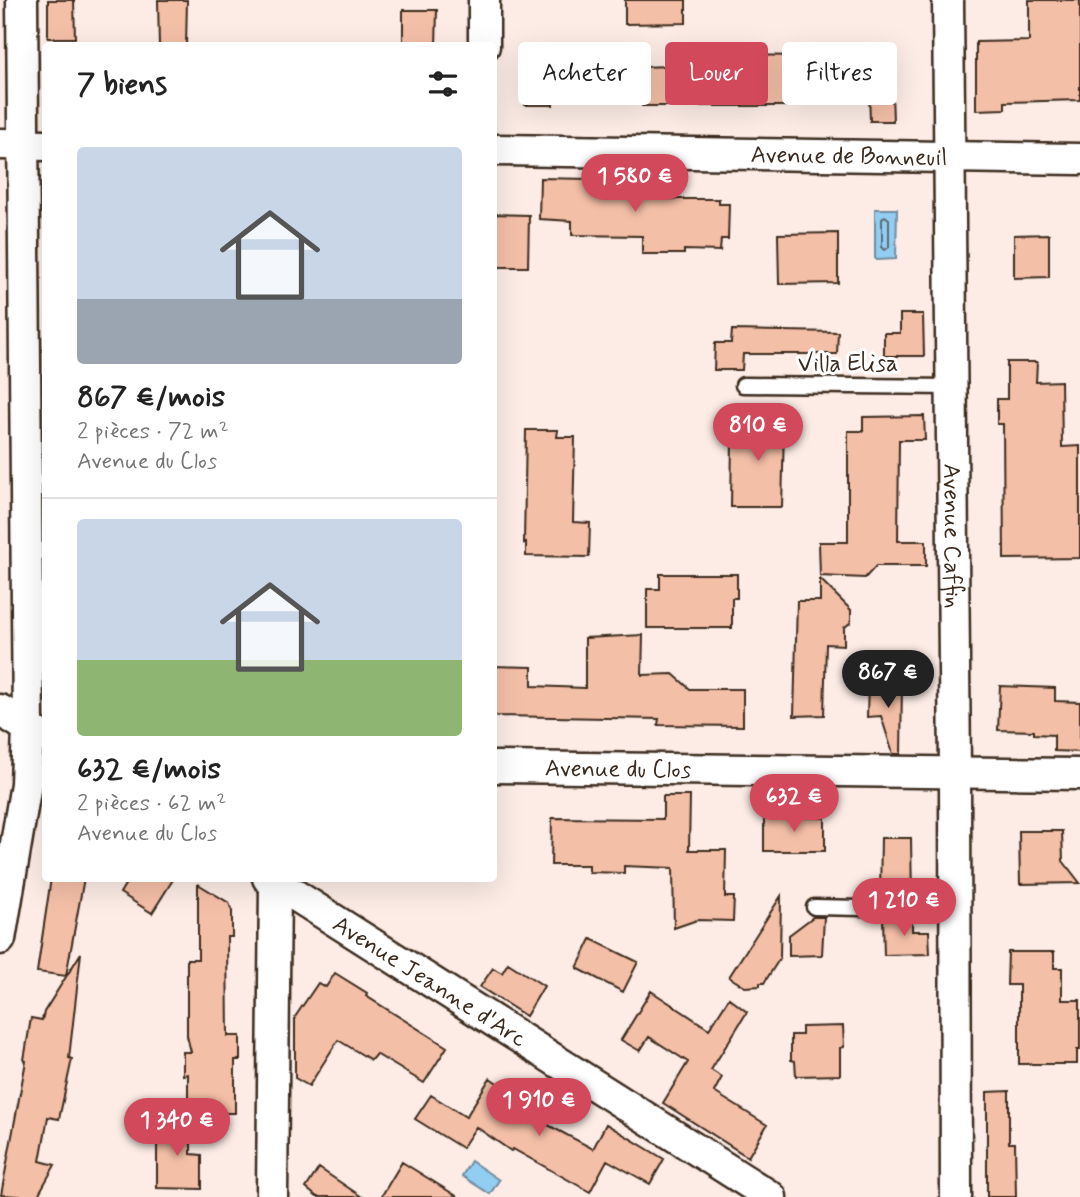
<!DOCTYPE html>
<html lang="fr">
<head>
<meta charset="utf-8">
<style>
  body { margin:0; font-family:Mynerve,sans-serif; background:#f2f2f2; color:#222; height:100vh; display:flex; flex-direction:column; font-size:26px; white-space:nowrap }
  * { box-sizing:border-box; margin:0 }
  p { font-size:23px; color:#767676 }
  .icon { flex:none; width:38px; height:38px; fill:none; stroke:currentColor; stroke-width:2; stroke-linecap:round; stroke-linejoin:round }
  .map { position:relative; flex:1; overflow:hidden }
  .details { position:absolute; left:42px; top:42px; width:455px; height:840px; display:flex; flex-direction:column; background:#fff; border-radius:7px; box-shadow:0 7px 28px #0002 }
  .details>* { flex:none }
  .banner { position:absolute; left:518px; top:42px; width:457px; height:63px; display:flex; gap:14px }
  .price { position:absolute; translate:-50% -60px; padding:0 16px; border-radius:24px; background:#d1495b; color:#fff; font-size:23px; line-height:46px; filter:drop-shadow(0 2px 4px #0008) }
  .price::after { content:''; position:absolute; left:50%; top:42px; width:21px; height:16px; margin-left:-10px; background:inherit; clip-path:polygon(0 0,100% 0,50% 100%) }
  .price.on { background:#222; color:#fff }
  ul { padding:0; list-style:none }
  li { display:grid; align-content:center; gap:14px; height:371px; padding:0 35px }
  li+li { border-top:2px solid #e0e0e0 }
  li span { display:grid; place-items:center; height:217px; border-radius:7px; color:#555 }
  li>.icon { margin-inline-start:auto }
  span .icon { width:126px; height:126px; fill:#fffc; stroke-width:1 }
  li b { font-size:30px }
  h2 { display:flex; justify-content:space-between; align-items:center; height:84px; padding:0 35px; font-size:30px }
  .pill { padding:0 24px; border-radius:7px; background:#fff; box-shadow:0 7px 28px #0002; font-size:24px; line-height:63px }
  .pill.on { background:#d1495b; color:#fff }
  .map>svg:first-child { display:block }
</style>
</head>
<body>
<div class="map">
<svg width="1080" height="1197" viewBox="0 0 1080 1197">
  <rect width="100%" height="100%" fill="#fcece5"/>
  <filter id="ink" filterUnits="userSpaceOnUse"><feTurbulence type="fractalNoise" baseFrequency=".0143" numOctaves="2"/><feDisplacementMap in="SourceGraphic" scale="14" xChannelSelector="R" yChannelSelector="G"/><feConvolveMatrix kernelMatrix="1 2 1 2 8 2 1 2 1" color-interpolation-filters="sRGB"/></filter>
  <g filter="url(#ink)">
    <!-- water -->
    <path fill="#92cdf2" stroke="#6f8c9d" stroke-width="2" d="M875 209H897L896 259 877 260 875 258Z
      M471 1161 499 1180 490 1194 462 1176Z"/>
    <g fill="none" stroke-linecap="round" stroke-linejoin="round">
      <!-- shore -->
      <path stroke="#5e6b73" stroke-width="2" d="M885 216 889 219V247L885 250 882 247V219Z"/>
    </g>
    <!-- building -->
    <path fill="#f4bfa7" stroke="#3b2a1e" stroke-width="2" d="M48 0H74L75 38H48Z
      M158 0H187L186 46H159Z
      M625 0H686V23L625 24Z
      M1029 0H1080V100L1005 102V109L976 110V42L1029 41Z
      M403 10H437L436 46H403Z
      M552 50H597L598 91H553V105H525V74H543V69H552Z
      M671 54 801 56 802 95H796L795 106H642L641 67 671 66Z
      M869 92H892L893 121H870Z
      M540 178 640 180 657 199H719V204H729L728 239H721L720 251 684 250V254H642V236L572 235V221L539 219Z
      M494 214 529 215 528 267H494Z
      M838 233V283L779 284 778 234Z
      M1049 234V277L1014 278V235Z
      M900 314H923L924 356H884V333H900Z
      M732 330 838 332 837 354H743L742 370H714L715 343H731Z
      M1007 362H1037L1036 382 1061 381 1062 447 1080 446V558L1004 559 1003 424H997V399H1007Z
      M742 415H781V429H784L782 507H731L732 438H742Z
      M924 416 925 440H899L898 541H926V566H876L865 578 820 576 819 542H848V431H863V417Z
      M526 430H558L557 437H575L573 522 590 523 589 557 526 556V542L524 543Z
      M660 574H737V598H732V628H647V589H660Z
      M820 579 851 610V622L844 628V645L826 644 824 715 794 716 797 601H820Z
      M643 635 642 675 673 674 690 689H743V726L658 725 659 719 494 716V666L532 667V686L585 688V638Z
      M868 683H902L901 754H893L881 716 867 717Z
      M1000 686 1055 688V701L1080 702V752L1054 751V735L1034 734V731L998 730Z
      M663 796H690L689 850H726L725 897H734L733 921 697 920 674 928 673 868 624 866V873L589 872V865H551L552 818 663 819Z
      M764 816 825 818V851H764Z
      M1019 831H1062L1063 861 1080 883 1020 884Z
      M881 838H911L912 899H883L880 896Z
      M51 878H84L66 976 37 972Z
      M129 878H174L152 913 120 893Z
      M198 884 229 903 232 911V937H227L228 1036H240V1060H235V1113H188V1074L183 1075V1052H191L187 1036V959H198Z
      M781 896 780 958 764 983H760V986L745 987 729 977Z
      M813 917H824L822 955 789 956V935Z
      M883 918 912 919V931H929L930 954 884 955Z
      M591 939 638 962 623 992 577 968Z
      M1008 952H1054V968H1062V1000H1080V1050H1077V1064H1019V985H1007Z
      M81 953 69 1058 72 1059 59 1119 48 1117 40 1161 55 1165 37 1197 1 1195 26 1061 24 1060 31 1018 42 1020 44 1012Z
      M508 963 544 986 526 1016 480 987 493 968 502 973Z
      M335 973 367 993 366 996 447 1047 424 1083 376 1054 371 1060 338 1040 309 1086 295 1078V1017L318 983 326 987Z
      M651 991 709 1029 729 998 747 1012 711 1070 722 1077 714 1092 767 1125 748 1157 663 1103 688 1062 649 1037 640 1051 621 1040Z
      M843 1026 844 1047 840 1048V1075L796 1076 795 1061 791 1060V1035H802V1027Z
      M490 1078 534 1108 535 1118 593 1149 606 1124 664 1159 650 1184 607 1160 590 1192 513 1149 511 1151 476 1127 462 1148 415 1119 431 1095 466 1117Z
      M1009 1091V1143H1015L1016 1197H987V1092Z
      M157 1124H191V1154L202 1155V1189L157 1188Z
      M402 1162 458 1197H381Z
      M319 1168 362 1197H317L306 1188Z"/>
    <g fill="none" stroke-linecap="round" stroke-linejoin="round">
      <!-- lane casing -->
      <g stroke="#3b2a1e" stroke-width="19">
        <path id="lane" d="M743 385 952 387
          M814 907 956 910"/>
      </g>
      <!-- street casing -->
      <g stroke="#3b2a1e" stroke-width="35">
        <g id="street">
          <path d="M484 0V46"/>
          <path id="s1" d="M948 0 955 771 956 1197"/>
          <path d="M0 144 46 145"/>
          <path id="s2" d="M494 150 1080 159"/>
          <path d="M0 710 41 736"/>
          <path id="s3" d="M494 767 1080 774"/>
          <path id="s4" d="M268 878 771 1197"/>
          <path d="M0 939 26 784 28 728 22 0"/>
          <path d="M272 1197 275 883"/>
        </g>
      </g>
      <!-- lane -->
      <use href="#lane" stroke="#fff" stroke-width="14"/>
      <!-- street -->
      <use href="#street" stroke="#fff" stroke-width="30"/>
    </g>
  </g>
  <g text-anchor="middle" stroke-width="6" stroke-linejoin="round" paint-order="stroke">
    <!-- street labels -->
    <g font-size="24" fill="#3b2a1e" stroke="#fff">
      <text dy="8" stroke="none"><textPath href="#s2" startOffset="355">Avenue de Bonneuil</textPath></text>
      <text x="848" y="371">Villa Elisa</text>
      <text dy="8" stroke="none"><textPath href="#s1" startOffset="536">Avenue Caffin</textPath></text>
      <text dy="8" stroke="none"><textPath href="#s3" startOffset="124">Avenue du Clos</textPath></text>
      <text dy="8" stroke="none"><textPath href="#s4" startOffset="192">Avenue Jeanne d'Arc</textPath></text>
    </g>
  </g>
</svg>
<b class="price" style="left:635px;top:214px">1 580 €</b>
<b class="price" style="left:758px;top:463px">810 €</b>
<b class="price on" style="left:888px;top:710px">867 €</b>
<b class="price" style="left:794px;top:834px">632 €</b>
<b class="price" style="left:904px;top:938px">1 210 €</b>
<b class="price" style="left:539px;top:1138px">1 910 €</b>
<b class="price" style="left:177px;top:1158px">1 340 €</b>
<div class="banner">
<a class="pill">Acheter</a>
<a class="pill on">Louer</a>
<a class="pill">Filtres</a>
</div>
<section class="details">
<h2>7 biens<svg class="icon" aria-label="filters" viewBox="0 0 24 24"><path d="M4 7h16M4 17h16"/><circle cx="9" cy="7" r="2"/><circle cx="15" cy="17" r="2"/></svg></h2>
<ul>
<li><span style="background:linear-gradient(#c9d6e8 70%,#9aa5b1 0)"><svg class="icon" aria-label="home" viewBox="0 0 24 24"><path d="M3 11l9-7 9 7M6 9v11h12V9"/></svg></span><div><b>867 €/mois</b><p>2 pièces · 72 m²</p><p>Avenue du Clos</p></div></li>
<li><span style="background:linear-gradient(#c9d6e8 65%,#8fb573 0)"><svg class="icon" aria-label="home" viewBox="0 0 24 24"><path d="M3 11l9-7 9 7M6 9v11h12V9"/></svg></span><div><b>632 €/mois</b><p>2 pièces · 62 m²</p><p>Avenue du Clos</p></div></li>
</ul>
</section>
</div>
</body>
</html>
